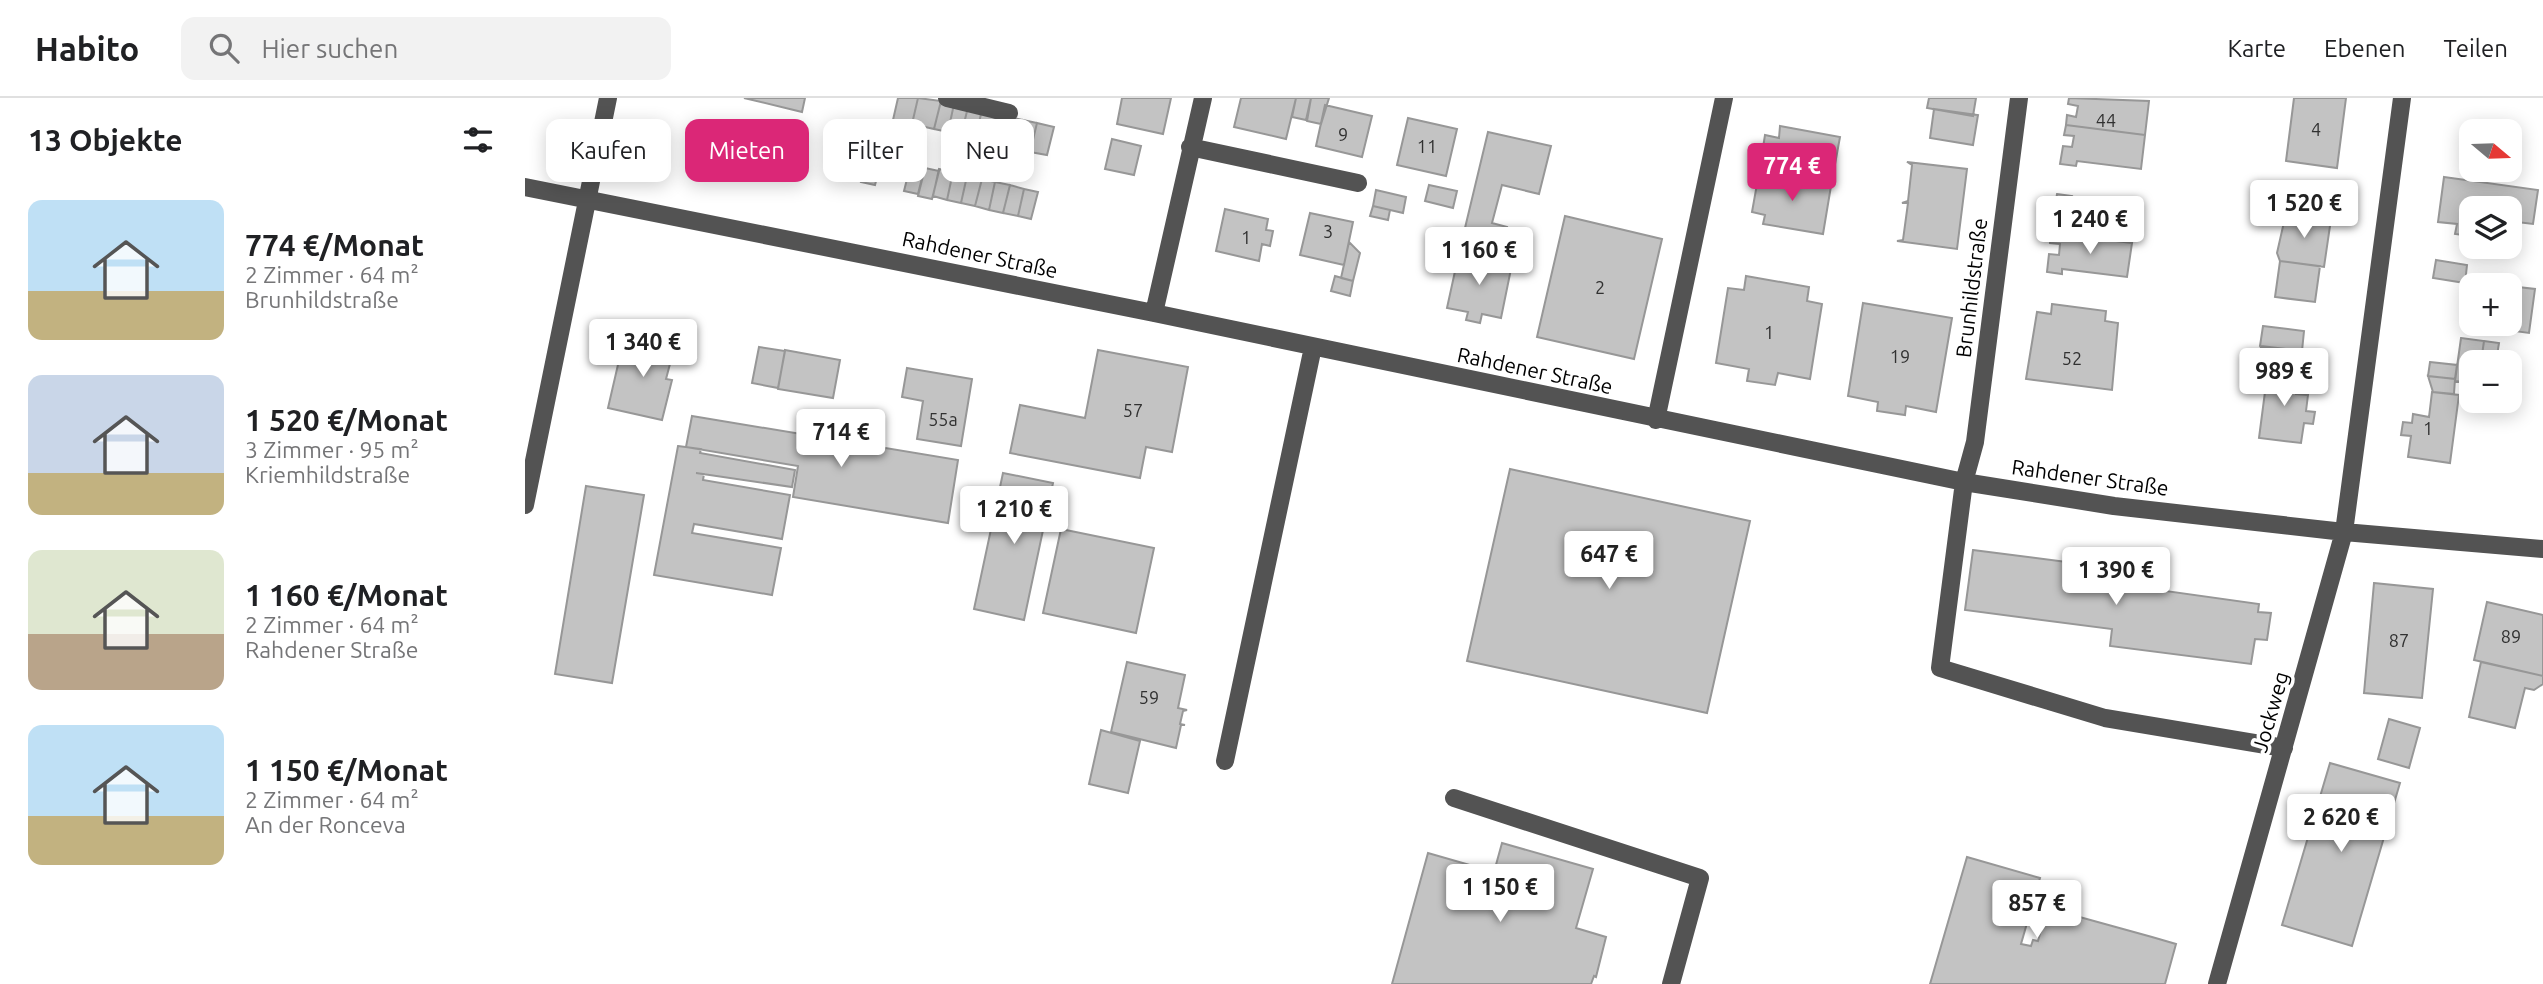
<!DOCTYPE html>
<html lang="de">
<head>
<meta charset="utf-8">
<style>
  body { margin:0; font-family:Ubuntu,sans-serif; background:#f2f2f2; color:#202124; height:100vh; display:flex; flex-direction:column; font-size:26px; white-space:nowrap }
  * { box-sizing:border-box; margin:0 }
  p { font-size:23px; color:#757577 }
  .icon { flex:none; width:38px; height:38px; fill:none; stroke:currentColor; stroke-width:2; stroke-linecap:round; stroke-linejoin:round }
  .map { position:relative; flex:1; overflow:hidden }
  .panel { display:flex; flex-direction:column; background:#fff; width:525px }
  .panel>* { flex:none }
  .hud { position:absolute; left:21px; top:21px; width:665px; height:63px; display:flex; gap:14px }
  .needle { width:46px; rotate:109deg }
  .controls { position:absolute; left:1934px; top:21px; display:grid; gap:14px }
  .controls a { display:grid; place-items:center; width:63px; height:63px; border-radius:14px; background:#fff; box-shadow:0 4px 18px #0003; font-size:35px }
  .price { position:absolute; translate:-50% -60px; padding:0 16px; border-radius:7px; background:#fff; color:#222; font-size:23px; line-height:46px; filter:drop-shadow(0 2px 4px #0008) }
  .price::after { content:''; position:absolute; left:50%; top:42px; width:21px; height:16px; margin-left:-10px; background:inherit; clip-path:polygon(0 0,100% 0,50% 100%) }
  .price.selected { background:#db2777; color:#fff }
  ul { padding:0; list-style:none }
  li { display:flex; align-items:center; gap:21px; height:175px; padding:0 28px }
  li span { display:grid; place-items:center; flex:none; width:196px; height:140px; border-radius:14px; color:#555 }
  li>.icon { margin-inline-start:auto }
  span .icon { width:84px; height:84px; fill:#fffc; stroke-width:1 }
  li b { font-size:30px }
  h2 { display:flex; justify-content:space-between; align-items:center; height:84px; padding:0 28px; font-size:30px }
  .tag { padding:0 24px; border-radius:14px; background:#fff; box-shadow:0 4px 18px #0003; font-size:24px; line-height:63px }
  .tag.selected { background:#db2777; color:#fff }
  header { display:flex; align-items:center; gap:42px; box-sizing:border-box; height:98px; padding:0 35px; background:#fff; border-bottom:2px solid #e0e0e0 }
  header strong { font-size:33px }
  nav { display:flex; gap:38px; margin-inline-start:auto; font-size:24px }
  .search { width:490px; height:63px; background:#f2f2f2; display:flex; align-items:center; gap:18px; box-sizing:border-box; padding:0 24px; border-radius:14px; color:#757577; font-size:26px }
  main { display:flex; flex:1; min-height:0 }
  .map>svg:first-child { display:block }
</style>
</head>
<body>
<header>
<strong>Habito</strong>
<div class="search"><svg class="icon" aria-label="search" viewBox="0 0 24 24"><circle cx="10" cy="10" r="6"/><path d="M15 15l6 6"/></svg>Hier suchen</div>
<nav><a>Karte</a><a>Ebenen</a><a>Teilen</a></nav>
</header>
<main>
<section class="panel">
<h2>13 Objekte<svg class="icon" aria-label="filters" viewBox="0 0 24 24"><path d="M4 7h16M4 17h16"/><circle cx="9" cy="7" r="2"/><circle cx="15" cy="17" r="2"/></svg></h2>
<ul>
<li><span style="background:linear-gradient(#bfe0f5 65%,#c2b280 0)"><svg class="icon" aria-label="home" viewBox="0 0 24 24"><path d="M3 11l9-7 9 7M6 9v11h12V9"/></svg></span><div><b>774 €/Monat</b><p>2 Zimmer · 64 m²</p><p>Brunhildstraße</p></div></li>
<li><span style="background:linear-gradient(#c9d6e8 70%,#c2b280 0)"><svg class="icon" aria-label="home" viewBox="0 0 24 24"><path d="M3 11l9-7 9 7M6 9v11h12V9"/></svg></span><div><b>1 520 €/Monat</b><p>3 Zimmer · 95 m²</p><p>Kriemhildstraße</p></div></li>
<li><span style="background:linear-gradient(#dfe7d0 60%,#b9a48a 0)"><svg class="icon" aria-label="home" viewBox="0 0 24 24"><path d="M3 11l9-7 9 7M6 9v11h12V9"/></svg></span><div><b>1 160 €/Monat</b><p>2 Zimmer · 64 m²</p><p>Rahdener Straße</p></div></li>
<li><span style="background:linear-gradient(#bfe0f5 65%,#c2b280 0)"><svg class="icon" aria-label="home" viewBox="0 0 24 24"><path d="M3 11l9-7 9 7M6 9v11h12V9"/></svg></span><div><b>1 150 €/Monat</b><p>2 Zimmer · 64 m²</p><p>An der Ronceva</p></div></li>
</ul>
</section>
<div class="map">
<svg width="2018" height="886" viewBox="0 0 2018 886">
  <rect width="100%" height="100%" fill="#fff"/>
  <!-- building -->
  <path fill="#c3c3c3" stroke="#979797" stroke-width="2" d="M219 0H280L277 14Z
    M373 0H393L387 26 368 22Z
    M393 0 416 3 409 31 387 26Z
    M597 0H646L638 36 592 26Z
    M716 0H771L761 41 709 29Z
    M771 0H786L781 22 767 19Z
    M786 0H804L796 26 782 23Z
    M1404 0H1451L1448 18 1402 10Z
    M1544 0 1624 3 1620 37 1541 27 1542 17 1551 19 1553 8 1543 6Z
    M1769 0H1821L1812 70 1761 63Z
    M416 3 429 6 423 34 409 31Z
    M429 6 443 9 436 38 423 34Z
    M800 7 847 18 837 59 791 48Z
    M443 9 457 12 450 41 436 38Z
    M1409 11 1453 17 1448 47 1405 40Z
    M457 12 471 15 464 44 450 41Z
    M471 15 484 19 478 47 464 44Z
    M484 19 498 22 492 50 478 47Z
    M883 20 932 31 921 78 872 67Z
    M498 22 512 25 505 54 492 50Z
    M512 25 529 29 522 57 505 54Z
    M1541 27 1620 37 1616 71 1552 63 1551 68 1535 66 1538 48 1547 49 1549 38 1539 37Z
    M1255 28 1315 39 1306 88 1234 75 1240 37 1254 40Z
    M198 30 269 47 262 75 191 58Z
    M963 34 1026 48 1014 96 977 87 967 125 982 129 975 163 934 155Z
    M587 41 616 48 609 77 580 71Z
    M343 57 357 60 350 87 336 84Z
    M1382 64 1442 71 1432 151 1372 143 1378 142 1383 105H1377L1383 103 1387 67Z
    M386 65 400 68 393 96 379 93Z
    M400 70 414 73 407 101 393 98Z
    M414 71 428 74 422 102 408 98Z
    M428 74 442 78 436 105 422 102Z
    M1234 75 1306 88 1298 136 1238 126 1240 117 1227 114Z
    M442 78 457 81 450 108 436 105Z
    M1919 79 2013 92 2008 126 1984 123V110H1946V138L1930 136 1932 126 1913 124Z
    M457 81 470 84 464 112 450 108Z
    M470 84 485 87 478 115 464 112Z
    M485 87 499 91 493 118 478 115Z
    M904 87 932 93 928 110 900 103Z
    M499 91 513 94 506 121 493 118Z
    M851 92 881 99 878 115 848 108Z
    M1532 96 1547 98 1546 103 1611 111 1607 145 1526 135 1528 125 1537 126 1539 115 1529 114Z
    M848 108 865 112 863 122 845 118Z
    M700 111 743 121 741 132 748 133 745 148 737 146 734 163 691 153Z
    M785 115 828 124 819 167 775 157Z
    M1761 115 1806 121 1799 169 1755 163 1752 155Z
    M1040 118 1137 141 1109 261 1012 239Z
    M1526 135 1607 145 1602 179 1537 171V176L1522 174 1524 156 1534 157 1535 146 1525 145Z
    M824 144 835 155 828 183 816 180Z
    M934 155 987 166 976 220 957 216 955 225 941 222 943 214 922 210Z
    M1911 162 1942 167 1940 185 1908 180Z
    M1755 163 1795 168 1790 204 1750 199Z
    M810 178 828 183 825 198 806 193Z
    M1221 178 1284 189 1282 203 1297 206 1285 281 1253 275 1250 287 1222 283 1224 271 1191 265 1203 190 1219 192Z
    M1984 188 2010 191 2004 235 1944 227 1946 210V226H1984Z
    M1338 205 1427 220 1411 314 1381 308 1380 317 1352 313 1353 304 1323 298Z
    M1527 206 1581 213 1580 223 1593 225 1587 292 1501 281 1512 214 1526 216Z
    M1738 228 1779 233 1777 253 1735 248Z
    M100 236 150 247 141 281 147 282 137 322 83 310 95 258 103 260 107 239Z
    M1936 240 1959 243 1956 264H1946V285L1930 283Z
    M1959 243 1974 245 1971 264H1956Z
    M1736 248 1776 253 1773 274 1733 268Z
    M234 249 260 253 253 290 227 285Z
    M260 252 315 262 308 300 253 291Z
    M573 252 663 269 647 354 621 349 615 380 485 355 495 307 560 320Z
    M1905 264 1932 267 1930 281 1903 278Z
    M1728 268 1774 274 1771 296 1783 297 1781 313 1790 314 1788 326 1779 325 1776 345 1734 340 1743 271Z
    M382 270 447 281 436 348 392 341 398 303 377 299Z
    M1903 278 1930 281 1929 296 1908 294Z
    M1907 294 1934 297 1925 365 1883 359 1886 338 1876 337 1878 324 1887 325 1888 316 1904 319Z
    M167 318 433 362 423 425 268 399 273 368 161 349Z
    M153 348 176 351 175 355 270 372 267 389 171 375 179 376 178 382 265 397 257 441 169 426 167 435 256 450 247 497 129 477Z
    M985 371 1225 423 1182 615 942 563Z
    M478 375 528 385 499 522 449 511Z
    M61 388 119 397 87 585 30 576Z
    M536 431 629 450 611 535 518 515Z
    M1448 452 1611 473 1620 475 1619 490 1734 506 1733 514 1746 515 1742 542 1730 541 1726 566 1585 548 1587 531 1440 512Z
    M1849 485 1908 491 1897 600 1839 595Z
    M1962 504 2018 517V578L1949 562Z
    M602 564 660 577 653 610 662 612 658 613 655 626 660 627H656L651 650 586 634Z
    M1956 564 2018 578V586L2009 592 2000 590 1990 630 1944 619Z
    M1864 621 1895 630 1884 670 1853 661Z
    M576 632 615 643 603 695 564 686Z
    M1805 665 1875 685 1827 848 1757 827Z
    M977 745 1068 771 1051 830 1081 839 1071 879 1069 878 1066 886H867L903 755 969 774Z
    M1442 759 1515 780 1496 846 1506 848 1508 842 1513 843 1522 810 1627 839 1651 846 1640 886H1405Z"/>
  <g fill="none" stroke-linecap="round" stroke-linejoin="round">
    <!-- minor -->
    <path stroke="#535353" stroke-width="18" d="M422 0 484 15
      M1494 0 1450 344 1439 384 1415 570 1580 620 1759 650
      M665 49 833 85
      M0 89 629 215 1439 384 1589 408 1819 434 2018 451
      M629 215 678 0
      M1131 322 1199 0
      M0 407 83 0
      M700 663 788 249
      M929 700 1175 780 1146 886
      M1692 886 1819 434 1877 0"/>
  </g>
  <g text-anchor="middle" stroke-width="7" stroke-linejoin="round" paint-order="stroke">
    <!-- number labels -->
    <g font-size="18" fill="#313131">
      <text x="1581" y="29">44</text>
      <text x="1791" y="38">4</text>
      <text x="818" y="43">9</text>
      <text x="902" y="55">11</text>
      <text x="803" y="140">3</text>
      <text x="721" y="146">1</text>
      <text x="1075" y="196">2</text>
      <text x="1244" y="241">1</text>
      <text x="1375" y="265">19</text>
      <text x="1547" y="267">52</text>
      <text x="608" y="319">57</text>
      <text x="418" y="328">55a</text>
      <text x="1903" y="337">1</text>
      <text x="1986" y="545">89</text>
      <text x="1874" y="549">87</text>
      <text x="624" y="606">59</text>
    </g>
    <!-- street labels -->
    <g font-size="21" fill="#000" stroke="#fff">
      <text transform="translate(455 157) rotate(12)" y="7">Rahdener Straße</text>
      <text transform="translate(1447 190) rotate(-83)" y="7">Brunhildstraße</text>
      <text transform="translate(1010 273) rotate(12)" y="7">Rahdener Straße</text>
      <text transform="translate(1565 380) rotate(8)" y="7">Rahdener Straße</text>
      <text transform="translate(1746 614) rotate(-74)" y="7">Jockweg</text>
    </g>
  </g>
</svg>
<div class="controls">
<a><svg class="needle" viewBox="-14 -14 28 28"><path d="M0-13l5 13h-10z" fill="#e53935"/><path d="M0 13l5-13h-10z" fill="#757577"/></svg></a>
<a><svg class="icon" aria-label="layers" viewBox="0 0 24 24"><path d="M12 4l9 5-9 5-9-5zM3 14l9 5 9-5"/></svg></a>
<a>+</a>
<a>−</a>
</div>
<b class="price selected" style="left:1267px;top:105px">774 €</b>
<b class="price" style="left:1779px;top:142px">1 520 €</b>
<b class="price" style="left:1565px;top:158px">1 240 €</b>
<b class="price" style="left:954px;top:189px">1 160 €</b>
<b class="price" style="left:118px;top:281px">1 340 €</b>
<b class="price" style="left:1759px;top:310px">989 €</b>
<b class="price" style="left:316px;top:371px">714 €</b>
<b class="price" style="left:489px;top:448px">1 210 €</b>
<b class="price" style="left:1084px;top:493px">647 €</b>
<b class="price" style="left:1591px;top:509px">1 390 €</b>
<b class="price" style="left:1816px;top:756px">2 620 €</b>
<b class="price" style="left:975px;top:826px">1 150 €</b>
<b class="price" style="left:1512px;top:842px">857 €</b>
<div class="hud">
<a class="tag">Kaufen</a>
<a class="tag selected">Mieten</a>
<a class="tag">Filter</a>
<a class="tag">Neu</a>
</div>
</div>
</main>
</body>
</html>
